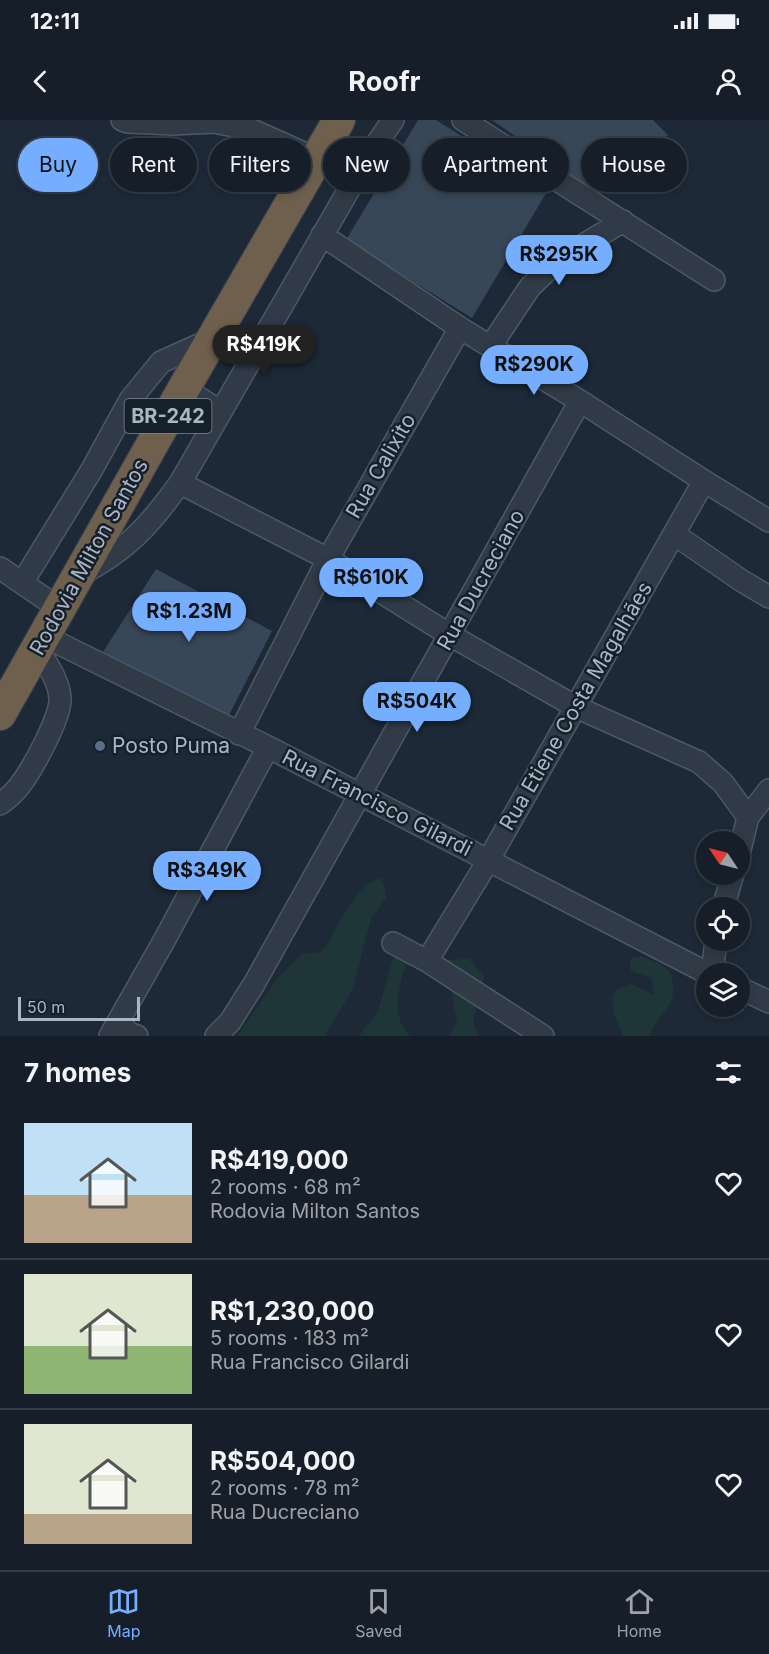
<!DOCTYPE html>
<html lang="en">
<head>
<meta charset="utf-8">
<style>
  body { margin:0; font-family:Inter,sans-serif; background:#1f2731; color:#f1f3f6; height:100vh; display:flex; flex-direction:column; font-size:22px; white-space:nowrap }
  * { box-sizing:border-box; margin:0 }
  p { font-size:20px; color:#9ea2a8 }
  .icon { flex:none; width:33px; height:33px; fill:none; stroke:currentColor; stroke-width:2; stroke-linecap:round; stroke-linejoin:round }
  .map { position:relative; height:916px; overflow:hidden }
  .sheet { display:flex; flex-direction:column; background:#161f29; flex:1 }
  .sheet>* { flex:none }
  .banner { position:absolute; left:18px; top:18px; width:734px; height:54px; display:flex; gap:12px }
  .needle { width:39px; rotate:305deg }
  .tools { position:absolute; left:696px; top:711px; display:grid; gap:12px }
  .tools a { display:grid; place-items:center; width:54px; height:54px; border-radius:50%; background:#161f29; box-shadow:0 3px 9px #0003,0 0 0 2px #353d46; font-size:30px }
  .scale { position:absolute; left:18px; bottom:15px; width:122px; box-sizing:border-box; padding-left:6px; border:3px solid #aab5c5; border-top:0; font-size:16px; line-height:21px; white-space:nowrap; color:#aab5c5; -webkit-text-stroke:4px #16202b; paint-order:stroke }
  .price { position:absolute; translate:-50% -51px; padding:0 14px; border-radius:21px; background:#75aeff; color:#111; font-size:20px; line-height:39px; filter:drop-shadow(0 2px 3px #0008) }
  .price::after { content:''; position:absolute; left:50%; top:36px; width:18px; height:14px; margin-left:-9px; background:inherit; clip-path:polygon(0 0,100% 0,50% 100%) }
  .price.selected { background:#222; color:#fff }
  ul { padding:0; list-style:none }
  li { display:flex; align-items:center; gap:18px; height:150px; padding:0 24px }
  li+li { border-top:2px solid #353d46 }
  li span { display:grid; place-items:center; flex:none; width:168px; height:120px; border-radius:0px; color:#555 }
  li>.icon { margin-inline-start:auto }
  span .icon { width:72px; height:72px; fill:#fffc; stroke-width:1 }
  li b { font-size:26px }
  h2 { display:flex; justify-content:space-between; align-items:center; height:72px; padding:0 24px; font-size:26px }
  .chip { padding:0 21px; border-radius:27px; background:#161f29; box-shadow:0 3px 9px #0003,0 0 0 2px #353d46; font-size:21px; line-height:54px }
  .chip.selected { background:#75aeff; color:#111 }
  .status { display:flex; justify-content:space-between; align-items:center; height:42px; padding:0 30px; background:#161f29; direction:ltr }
  .status svg { height:16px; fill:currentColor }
  header { display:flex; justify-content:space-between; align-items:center; height:78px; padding:0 24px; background:#161f29; font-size:27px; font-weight:700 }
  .menu { display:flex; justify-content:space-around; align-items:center; height:84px; border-top:2px solid #353d46; background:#161f29; font-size:16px; color:#9ea2a8 }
  .menu a { display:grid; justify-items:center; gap:3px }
  .menu .selected { color:#75aeff }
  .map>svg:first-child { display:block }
</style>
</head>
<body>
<div class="status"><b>12:11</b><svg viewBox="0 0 49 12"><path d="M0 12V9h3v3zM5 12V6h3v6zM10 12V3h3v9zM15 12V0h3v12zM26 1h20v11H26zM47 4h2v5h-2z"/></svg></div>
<header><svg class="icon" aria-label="back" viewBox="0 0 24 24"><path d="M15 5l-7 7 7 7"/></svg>Roofr<svg class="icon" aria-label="person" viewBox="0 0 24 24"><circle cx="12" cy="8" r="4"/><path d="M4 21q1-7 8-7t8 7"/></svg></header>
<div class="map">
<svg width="769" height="916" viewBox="0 0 769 916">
  <rect width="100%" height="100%" fill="#1d2937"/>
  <!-- green -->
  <path fill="#1f3638" d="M379 758 384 763 386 778 371 799 352 871 324 916H237L277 859 301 834 321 832 326 827C340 802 352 771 379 758Z
    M394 835 408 836C401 863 387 894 411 916H359L378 891Z
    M641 836 661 844 671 853C680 890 659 888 650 916H623C617 900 607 887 616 870L630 864 655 875 651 858 631 851 630 843 633 837Z
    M469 839 484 856 473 901 478 915 480 916H449L457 901 445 840Z"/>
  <!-- building -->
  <path fill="#384758" d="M418 0H436L548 70 472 198 346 120Z
    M492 0H653L668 15 598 74Z
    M156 449 272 511 227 599 103 532Z"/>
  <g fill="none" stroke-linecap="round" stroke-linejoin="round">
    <!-- minor casing -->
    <g stroke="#4e5866" stroke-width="24">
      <path id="minor" d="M122 0 128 2 173 4 214 2 234 6 252 10 317 39
        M463 0 714 160
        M322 115 460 208 580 281 704 361 769 401
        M490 227 530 167 557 141 623 101
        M184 268 221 292
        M180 363 328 439 450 515 576 587 699 642 723 663 748 697
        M674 414 742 461 769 477
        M0 448 60 489
        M79 455C127 431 149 406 180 363L367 38 393 0
        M22 463 91 351 130 280 161 242 212 219
        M44 516 268 627 709 854
        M239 614 328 439 460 208
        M0 684C5 680 10 677 14 672 28 659 62 596 60 578 59 560 46 543 37 528
        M740 730 748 697 769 670
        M723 788 733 754
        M393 823 427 841 543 916
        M427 841 488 741 704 361
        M712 854 716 820
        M740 868 769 882
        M119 902 129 913 137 916
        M110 916 165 819 268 627
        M216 916 230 902 254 864 580 281"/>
    </g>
    <!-- highway casing -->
    <g stroke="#3b4551" stroke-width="34">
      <path id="highway" d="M0 594 184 268 339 0"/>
    </g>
    <!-- minor -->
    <use href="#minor" stroke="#303b47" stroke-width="21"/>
    <!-- highway -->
    <use href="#highway" stroke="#6e604d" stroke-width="32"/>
  </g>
  <!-- markers -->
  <circle fill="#5c6f8a" stroke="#16202b" stroke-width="2" cx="100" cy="626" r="6"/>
  <g text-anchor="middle" stroke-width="5" stroke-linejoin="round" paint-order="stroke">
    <!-- shield labels -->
    <rect fill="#16202b" stroke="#7e8897" stroke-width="1.5" x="124.5" y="279" width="87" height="34" rx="4.5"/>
    <g font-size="20" font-weight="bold" fill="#aab5c5">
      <text x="168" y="303">BR-242</text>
    </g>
    <!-- street labels -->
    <g font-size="21" fill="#aab5c5" stroke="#16202b">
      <text transform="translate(381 346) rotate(-60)" y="7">Rua Calixito</text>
      <text transform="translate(89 437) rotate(-61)" y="7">Rodovia Milton Santos</text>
      <text transform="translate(481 460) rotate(-61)" y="7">Rua Ducreciano</text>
      <text transform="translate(576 586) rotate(-60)" y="7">Rua Etiene Costa Magalhães</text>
      <text transform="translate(377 683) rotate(27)" y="7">Rua Francisco Gilardi</text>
    </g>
    <!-- poi labels -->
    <g font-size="21" fill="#aab5c5" stroke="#16202b" text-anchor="start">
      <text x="112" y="633">Posto Puma</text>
    </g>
  </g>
</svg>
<div class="tools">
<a><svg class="needle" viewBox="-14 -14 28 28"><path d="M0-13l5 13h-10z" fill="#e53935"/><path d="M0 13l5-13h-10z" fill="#9ea2a8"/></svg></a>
<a><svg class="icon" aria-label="locate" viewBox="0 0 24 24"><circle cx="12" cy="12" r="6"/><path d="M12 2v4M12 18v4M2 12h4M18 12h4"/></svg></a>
<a><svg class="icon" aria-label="layers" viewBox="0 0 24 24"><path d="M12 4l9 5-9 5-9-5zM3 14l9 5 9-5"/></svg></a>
</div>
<div class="scale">50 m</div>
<b class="price" style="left:559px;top:166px">R$295K</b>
<b class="price selected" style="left:264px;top:256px">R$419K</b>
<b class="price" style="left:534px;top:276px">R$290K</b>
<b class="price" style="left:371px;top:489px">R$610K</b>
<b class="price" style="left:189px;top:523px">R$1.23M</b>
<b class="price" style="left:417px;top:613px">R$504K</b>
<b class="price" style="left:207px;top:782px">R$349K</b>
<div class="banner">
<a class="chip selected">Buy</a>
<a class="chip">Rent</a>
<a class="chip">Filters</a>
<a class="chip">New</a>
<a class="chip">Apartment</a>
<a class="chip">House</a>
</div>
</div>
<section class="sheet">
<h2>7 homes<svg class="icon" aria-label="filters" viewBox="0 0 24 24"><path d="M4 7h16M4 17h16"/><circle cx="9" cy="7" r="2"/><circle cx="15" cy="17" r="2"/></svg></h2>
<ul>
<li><span style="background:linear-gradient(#bfe0f5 60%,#b9a48a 0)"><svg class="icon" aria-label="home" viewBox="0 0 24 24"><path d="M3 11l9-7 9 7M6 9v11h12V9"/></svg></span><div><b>R$419,000</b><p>2 rooms · 68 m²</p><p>Rodovia Milton Santos</p></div><svg class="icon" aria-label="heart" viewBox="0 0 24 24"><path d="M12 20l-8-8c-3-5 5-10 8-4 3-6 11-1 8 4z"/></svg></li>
<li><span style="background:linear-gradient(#dfe7d0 60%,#8fb573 0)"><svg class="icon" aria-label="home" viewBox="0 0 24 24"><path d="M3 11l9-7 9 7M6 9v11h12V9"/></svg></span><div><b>R$1,230,000</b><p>5 rooms · 183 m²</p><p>Rua Francisco Gilardi</p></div><svg class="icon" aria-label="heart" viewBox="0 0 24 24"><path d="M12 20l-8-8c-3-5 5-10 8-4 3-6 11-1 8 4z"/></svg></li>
<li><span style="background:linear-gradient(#dfe7d0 75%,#b9a48a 0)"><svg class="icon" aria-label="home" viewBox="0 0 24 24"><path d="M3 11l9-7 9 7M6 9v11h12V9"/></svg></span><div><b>R$504,000</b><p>2 rooms · 78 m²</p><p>Rua Ducreciano</p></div><svg class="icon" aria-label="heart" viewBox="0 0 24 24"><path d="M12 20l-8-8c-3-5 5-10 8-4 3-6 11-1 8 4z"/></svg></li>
</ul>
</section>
<nav class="menu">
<a class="selected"><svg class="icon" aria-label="map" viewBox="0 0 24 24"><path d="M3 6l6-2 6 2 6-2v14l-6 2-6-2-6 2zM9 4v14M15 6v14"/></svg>Map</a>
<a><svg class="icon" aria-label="saved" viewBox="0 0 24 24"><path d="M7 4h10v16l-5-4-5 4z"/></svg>Saved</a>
<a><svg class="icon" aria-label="home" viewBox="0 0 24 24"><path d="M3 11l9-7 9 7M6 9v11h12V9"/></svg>Home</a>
</nav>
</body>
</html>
